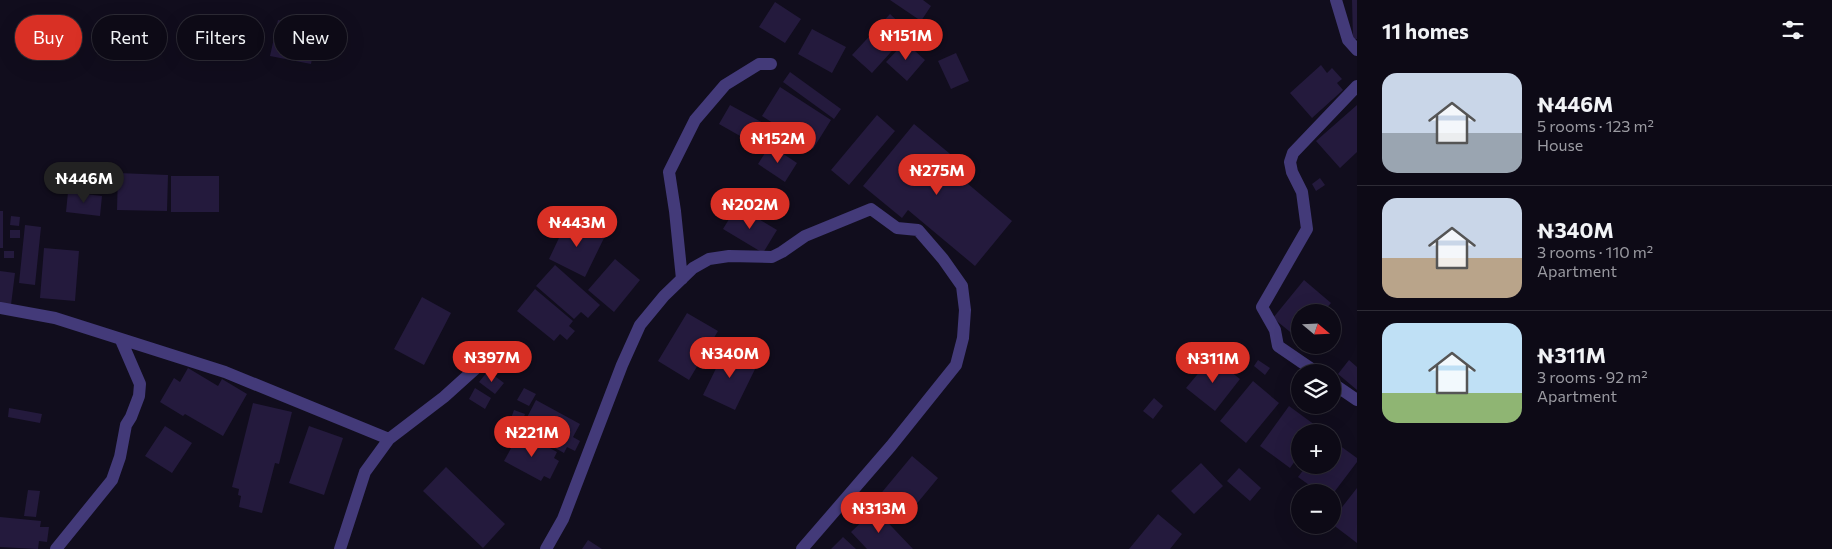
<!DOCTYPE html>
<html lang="en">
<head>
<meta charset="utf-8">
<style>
  body { margin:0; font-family:Commissioner,sans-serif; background:#16131f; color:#f1f3f6; height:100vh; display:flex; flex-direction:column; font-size:19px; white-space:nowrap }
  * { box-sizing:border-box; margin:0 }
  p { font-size:16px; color:#9a9aa1 }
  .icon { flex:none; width:28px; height:28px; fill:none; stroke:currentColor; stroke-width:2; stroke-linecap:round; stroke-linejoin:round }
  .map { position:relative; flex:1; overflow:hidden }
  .side { display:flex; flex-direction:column; background:#0d0a16; width:475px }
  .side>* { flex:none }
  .top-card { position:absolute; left:15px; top:15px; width:475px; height:45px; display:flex; gap:10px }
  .needle { width:32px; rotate:109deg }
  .controls { position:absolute; left:1291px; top:304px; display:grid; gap:10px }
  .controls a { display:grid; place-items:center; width:50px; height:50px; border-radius:50%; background:#0d0a16; box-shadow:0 5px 20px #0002,0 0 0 1px #2d2b35; font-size:25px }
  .price { position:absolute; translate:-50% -42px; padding:0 11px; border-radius:18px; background:#d93025; color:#fff; font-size:16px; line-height:32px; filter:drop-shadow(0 1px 2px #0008) }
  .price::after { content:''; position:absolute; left:50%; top:30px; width:15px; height:11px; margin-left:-8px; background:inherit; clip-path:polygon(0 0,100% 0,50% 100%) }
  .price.on { background:#222; color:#fff }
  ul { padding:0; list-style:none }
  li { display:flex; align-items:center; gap:15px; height:125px; padding:0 25px }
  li+li { border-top:1px solid #2d2b35 }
  li span { display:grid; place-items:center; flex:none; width:140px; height:100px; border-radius:15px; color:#555 }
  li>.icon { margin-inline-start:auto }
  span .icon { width:60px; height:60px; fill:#fffc; stroke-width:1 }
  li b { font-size:21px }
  h2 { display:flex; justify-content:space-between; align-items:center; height:60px; padding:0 25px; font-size:21px }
  .pill { padding:0 18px; border-radius:22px; background:#0d0a16; box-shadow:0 5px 20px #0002,0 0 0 1px #2d2b35; font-size:18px; line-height:45px }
  .pill.on { background:#d93025; color:#fff }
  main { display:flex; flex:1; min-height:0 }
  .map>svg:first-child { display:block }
</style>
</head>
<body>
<main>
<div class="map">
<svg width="1357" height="549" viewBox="0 0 1357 549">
  <rect width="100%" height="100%" fill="#110d1d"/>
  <!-- building -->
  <path fill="#241a3d" d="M890 0H923L931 6 921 21Z
    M1352 0H1357V39H1353Z
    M775 2 801 19 785 43 759 27Z
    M890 14 909 32 872 73 852 55Z
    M278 20 318 28 311 64 270 56Z
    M812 29 846 47 832 73 798 54Z
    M905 42 925 60 907 81 886 62Z
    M956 53 969 81 951 89 938 61Z
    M1321 65 1327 73 1332 68 1342 79 1337 83 1343 90 1312 118 1290 93Z
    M790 72 841 109 834 119 783 82Z
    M780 87 831 120 813 149 762 116Z
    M730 105 774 129 763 149 719 124Z
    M1357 105V152L1340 168 1316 141Z
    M877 115 895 131 849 185 831 170Z
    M914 124 955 158 948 167 1012 221 975 266 908 210 902 218 863 186Z
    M770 145 797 163 785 182 758 164Z
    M118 173 168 175 167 211 117 210Z
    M171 176H219V212H171Z
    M1320 178 1325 185 1316 191 1312 184Z
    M68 192 102 196 100 216 66 212Z
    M737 206 777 230 763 253 723 229Z
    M0 211H3V248H0Z
    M11 216 20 217 19 226 10 225Z
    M568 219 605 236 585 277 549 259Z
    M25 225 41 227 35 285 19 283Z
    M10 230H20V238H10Z
    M44 248 79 251 75 301 40 298Z
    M4 251H14V258H4Z
    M615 259 640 280 614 312 588 290Z
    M555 265 600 305 588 318 581 312 574 319 536 286Z
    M0 271 15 273 11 305 0 304Z
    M1304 280 1331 303 1323 312H1300V340L1273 318Z
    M535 289 573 321 569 326 575 331 567 340 560 334 554 341 517 311Z
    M422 297 451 313 424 365 394 349Z
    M687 313 718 331 689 380 658 361Z
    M726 348 758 363 735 410 703 395Z
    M1212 357 1240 379 1215 411 1186 388Z
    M1258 360 1270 368 1265 375 1254 366Z
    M1349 360 1357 367V390L1338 374Z
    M188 368 218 386 222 379 247 394 223 436 185 414 183 416 160 402 174 378 180 382Z
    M488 371 504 383 495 394 479 382Z
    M1253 381 1279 403 1246 443 1220 421Z
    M475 388 491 398 485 409 469 399Z
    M524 388 536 394 529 406 517 400Z
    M1154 398 1163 406 1153 419 1143 411Z
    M536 400 580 424 573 437 580 441 575 451 567 447 564 453 521 429Z
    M253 403 292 412 279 464 275 463 262 513 239 507 241 496 238 495 239 489 232 487Z
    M1289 406 1319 428 1316 432H1300V454L1290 468 1260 446Z
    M9 408 42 414 40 423 8 417Z
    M514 410 525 414 521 425 510 421Z
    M165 426 192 443 172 473 145 456Z
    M309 426 343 438 324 495 289 483Z
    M520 432 557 452 554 458 559 461 550 479 544 476 541 481 504 461Z
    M1332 440 1357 458V462L1332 495V492H1319L1298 477 1307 465H1332Z
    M912 456 938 478 905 518 878 497Z
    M1201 463 1223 486 1194 514 1171 491Z
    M446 467 505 524 483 548 423 491Z
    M1239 468 1261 488 1250 501 1227 481Z
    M1357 488V543L1332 524V520Z
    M28 490 40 491 36 517 24 516Z
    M875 509 913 549H867L851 532Z
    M1158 514 1182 534 1170 549H1129Z
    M0 517 41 521 40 527H49L47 542 39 541 38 549 0 547Z
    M843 537 856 549H831Z
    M588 540 602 549H582Z"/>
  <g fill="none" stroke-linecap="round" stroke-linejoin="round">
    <!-- street -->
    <path stroke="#433a79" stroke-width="12" d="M1336 0 1348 40 1357 50
      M682 279 675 211 669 172 695 120 725 85 759 64H771
      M0 308 55 318 225 372 389 439
      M1316 372 1278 346 1275 330 1262 307 1307 229 1302 192 1292 172 1290 162 1293 153 1357 86
      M1332 383 1357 400
      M56 549 112 480 120 457 126 425 131 417 139 396 140 384 121 340
      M340 549 365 472 389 439 444 397 495 351
      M546 549 563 519 622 365 640 325 664 296 693 268 709 259 729 256 772 257 782 252 805 236 871 209 897 228 918 230 943 259 962 286 965 310 963 338 956 365 891 446 802 549"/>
  </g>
</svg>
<div class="controls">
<a><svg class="needle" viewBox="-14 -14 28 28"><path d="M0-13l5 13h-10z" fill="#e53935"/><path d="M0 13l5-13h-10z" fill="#9a9aa1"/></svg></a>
<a><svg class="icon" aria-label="layers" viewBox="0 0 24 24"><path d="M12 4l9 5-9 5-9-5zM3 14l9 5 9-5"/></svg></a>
<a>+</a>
<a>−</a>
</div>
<b class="price" style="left:906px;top:61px">₦151M</b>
<b class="price" style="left:778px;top:164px">₦152M</b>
<b class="price" style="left:937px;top:196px">₦275M</b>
<b class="price on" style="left:84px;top:204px">₦446M</b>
<b class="price" style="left:750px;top:230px">₦202M</b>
<b class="price" style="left:577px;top:248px">₦443M</b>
<b class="price" style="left:730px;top:379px">₦340M</b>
<b class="price" style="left:492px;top:383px">₦397M</b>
<b class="price" style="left:1213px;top:384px">₦311M</b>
<b class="price" style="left:532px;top:458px">₦221M</b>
<b class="price" style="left:879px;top:534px">₦313M</b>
<div class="top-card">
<a class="pill on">Buy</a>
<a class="pill">Rent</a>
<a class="pill">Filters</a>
<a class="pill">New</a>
</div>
</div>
<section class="side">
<h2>11 homes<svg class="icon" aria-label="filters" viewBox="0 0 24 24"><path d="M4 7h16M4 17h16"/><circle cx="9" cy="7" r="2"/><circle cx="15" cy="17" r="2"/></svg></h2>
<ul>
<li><span style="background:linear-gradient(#c9d6e8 60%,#9aa5b1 0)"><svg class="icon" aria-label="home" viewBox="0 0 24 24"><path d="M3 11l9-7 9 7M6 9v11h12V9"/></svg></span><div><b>₦446M</b><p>5 rooms · 123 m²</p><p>House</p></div></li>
<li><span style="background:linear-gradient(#c9d6e8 60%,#b9a48a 0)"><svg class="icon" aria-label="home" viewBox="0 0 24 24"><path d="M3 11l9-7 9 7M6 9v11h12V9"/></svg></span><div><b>₦340M</b><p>3 rooms · 110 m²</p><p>Apartment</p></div></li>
<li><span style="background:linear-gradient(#bfe0f5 70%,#8fb573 0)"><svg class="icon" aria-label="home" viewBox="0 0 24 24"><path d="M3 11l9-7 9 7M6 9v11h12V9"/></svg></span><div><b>₦311M</b><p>3 rooms · 92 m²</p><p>Apartment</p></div></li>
</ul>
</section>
</main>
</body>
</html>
